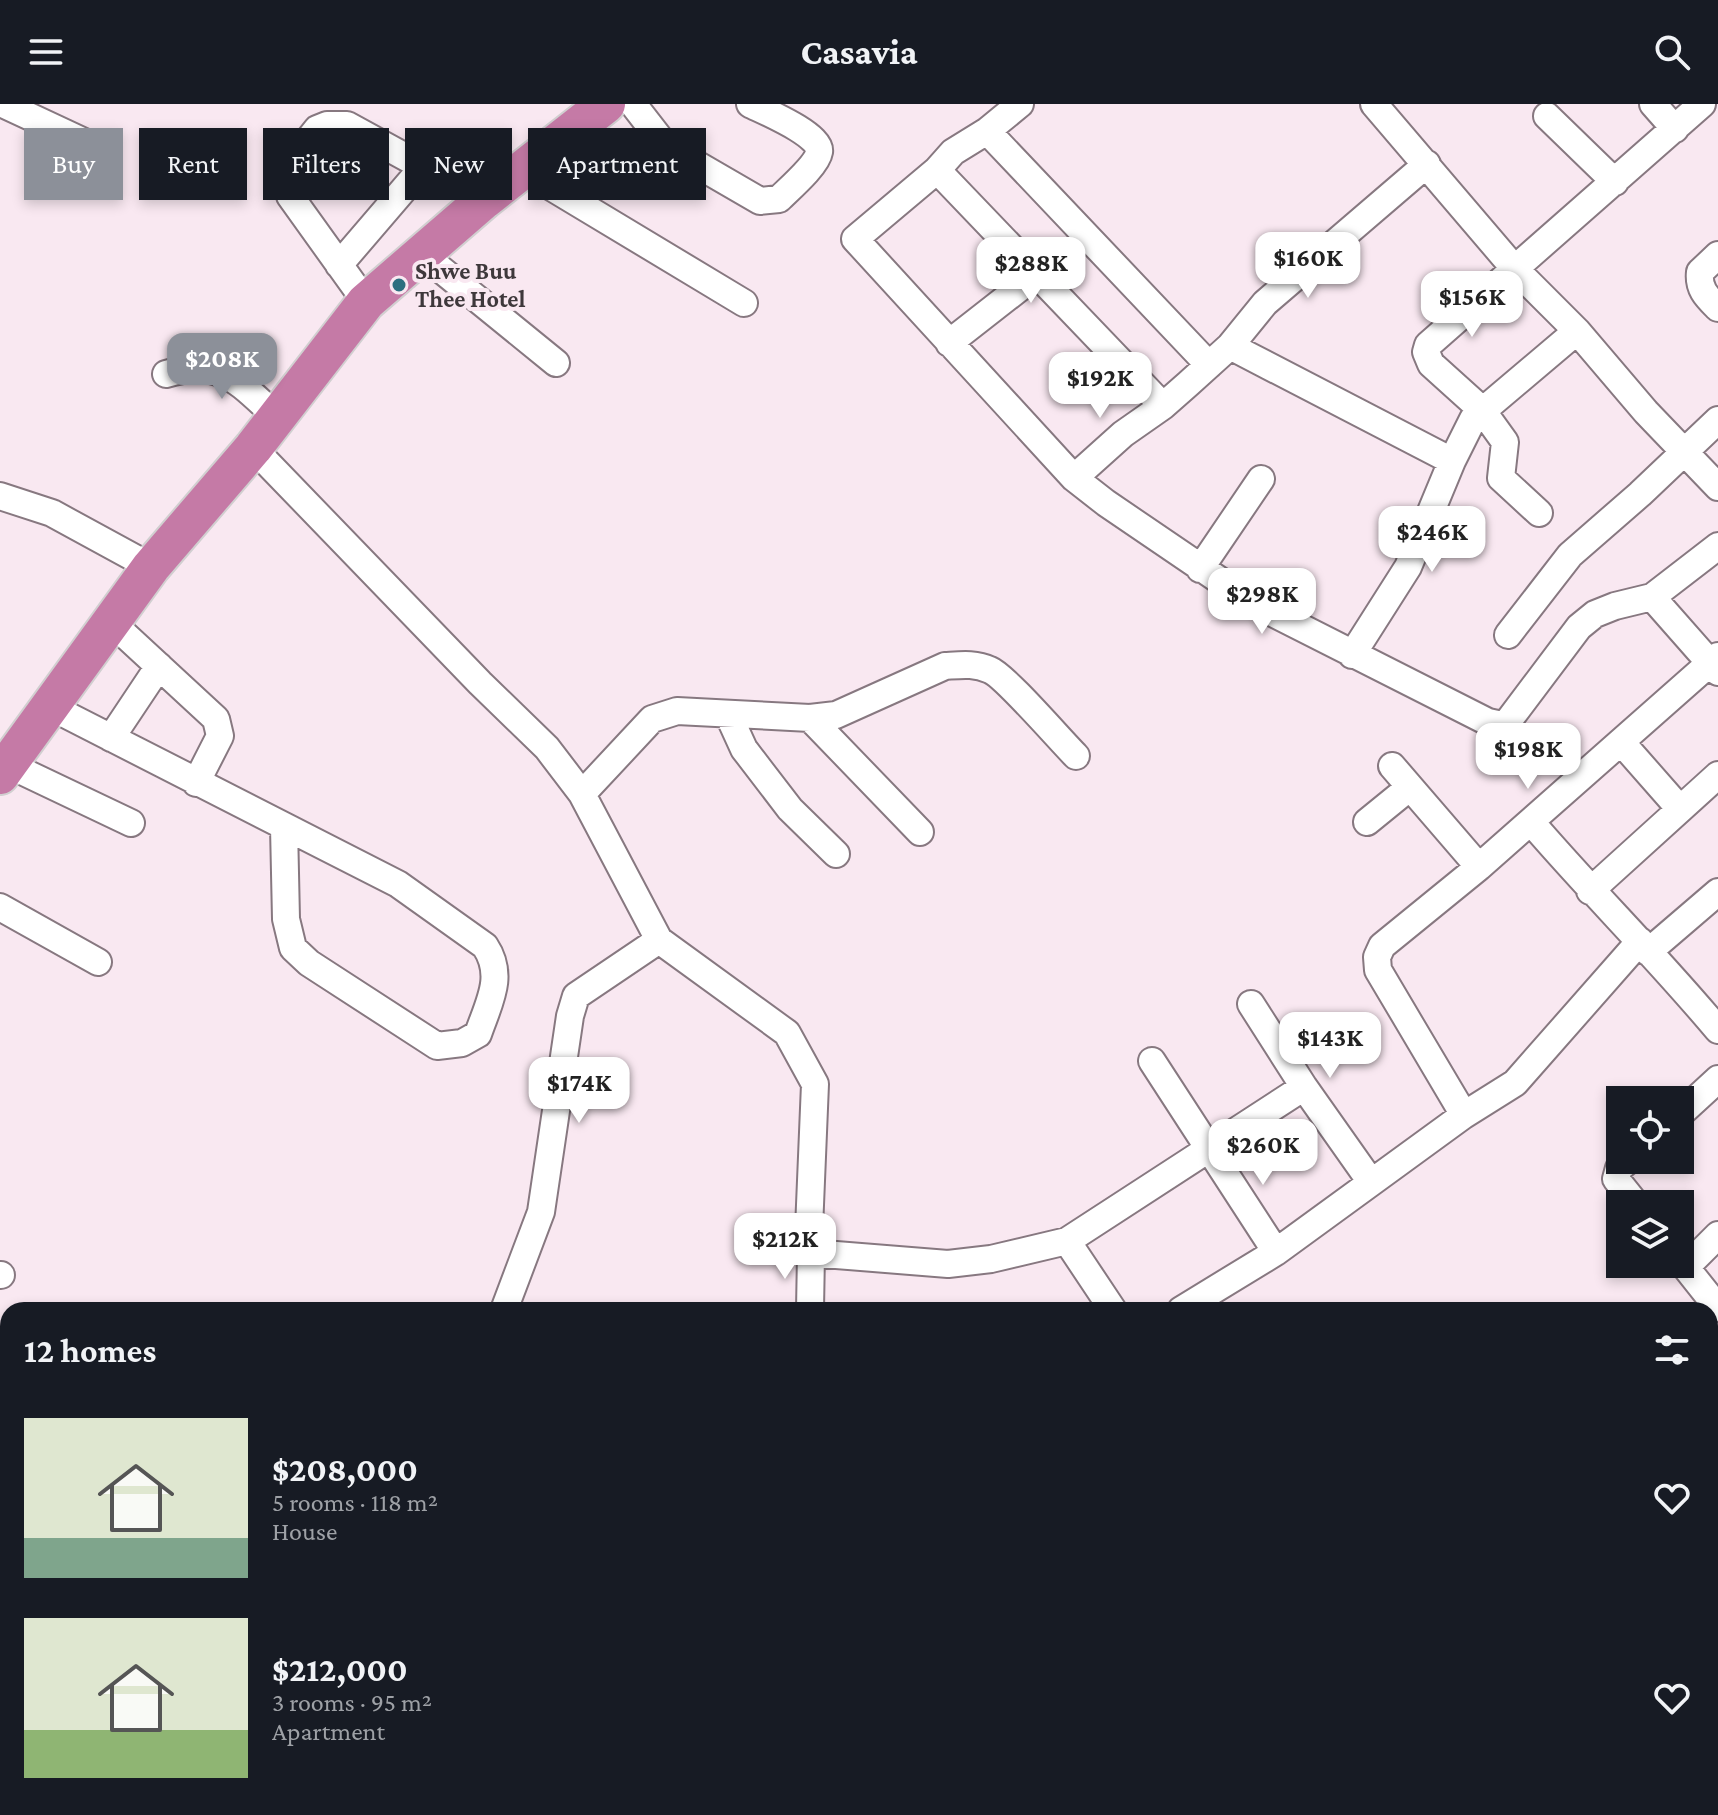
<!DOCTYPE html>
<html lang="en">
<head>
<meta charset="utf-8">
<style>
  body { margin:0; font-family:"Crimson Pro",serif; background:#242831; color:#f1f3f6; height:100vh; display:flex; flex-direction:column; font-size:30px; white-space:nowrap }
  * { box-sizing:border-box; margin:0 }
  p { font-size:26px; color:#9ea1a6 }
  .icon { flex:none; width:44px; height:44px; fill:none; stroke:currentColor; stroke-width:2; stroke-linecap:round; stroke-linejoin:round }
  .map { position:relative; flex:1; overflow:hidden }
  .sheet { position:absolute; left:0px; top:1198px; width:1718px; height:514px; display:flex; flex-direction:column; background:#171b24; border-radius:24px 24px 0 0; box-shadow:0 4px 12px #0003 }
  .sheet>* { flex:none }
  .banner { position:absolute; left:24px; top:24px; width:800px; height:72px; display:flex; gap:16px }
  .fabs { position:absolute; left:1606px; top:982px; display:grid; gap:16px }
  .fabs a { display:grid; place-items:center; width:88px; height:88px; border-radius:0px; background:#171b24; box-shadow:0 4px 12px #0003; font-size:40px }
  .price { position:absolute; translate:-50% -68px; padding:0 18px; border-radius:16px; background:#fff; color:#222; font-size:26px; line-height:52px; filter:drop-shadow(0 2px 4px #0008) }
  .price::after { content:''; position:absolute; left:50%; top:48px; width:24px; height:18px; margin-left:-12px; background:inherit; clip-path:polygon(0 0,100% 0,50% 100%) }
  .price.active { background:#8c9099; color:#fff }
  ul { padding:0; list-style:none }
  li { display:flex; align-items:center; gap:24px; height:200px; padding:0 24px }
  li span { display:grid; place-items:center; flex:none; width:224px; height:160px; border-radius:0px; color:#555 }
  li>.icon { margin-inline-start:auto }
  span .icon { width:96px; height:96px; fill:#fffc; stroke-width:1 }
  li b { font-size:34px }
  h2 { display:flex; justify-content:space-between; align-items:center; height:96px; padding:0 24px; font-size:34px }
  .tag { padding:0 28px; border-radius:0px; background:#171b24; box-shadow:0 4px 12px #0003; font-size:28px; line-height:72px }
  .tag.active { background:#8c9099; color:#fff }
  header { display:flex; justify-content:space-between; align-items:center; height:104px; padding:0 24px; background:#171b24; font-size:36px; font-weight:700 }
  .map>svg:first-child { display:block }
</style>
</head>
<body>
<header><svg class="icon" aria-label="menu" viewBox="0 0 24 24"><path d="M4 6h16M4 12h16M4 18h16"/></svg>Casavia<svg class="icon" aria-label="search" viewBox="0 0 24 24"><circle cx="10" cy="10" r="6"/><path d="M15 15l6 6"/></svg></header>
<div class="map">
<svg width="1718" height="1711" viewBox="0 0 1718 1711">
  <rect width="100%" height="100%" fill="#f9e8f1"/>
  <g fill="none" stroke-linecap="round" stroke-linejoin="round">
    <!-- minor casing -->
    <g stroke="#877880" stroke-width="30">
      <path id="minor" d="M3 0 93 42
        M633 0 664 40 672 46 760 97 779 95C789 85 817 61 819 48 822 31 764 7 750 0
        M1020 0 987 27 953 48 937 66 855 135 1074 374 1106 399 1253 499 1488 618 1502 621 1509 616 1579 523 1595 510 1615 502 1652 493 1718 442
        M1374 0 1514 164 1577 227 1646 308 1718 383
        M1653 0 1675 25
        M1547 12 1615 78
        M987 27 1209 261
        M523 66 744 199
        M937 66 1163 302
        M422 150 556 259
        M1718 151 1700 168C1698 185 1707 193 1718 204
        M339 161 423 63
        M366 198 290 92 285 65 317 25 327 21H347L484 96
        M949 239 1036 171
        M1230 242 1452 357
        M166 270C222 254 238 278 277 313
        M253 344 480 579 547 644 582 690 659 836 787 929 815 980 809 1125 811 1149 948 1160 991 1155 1067 1137 1304 983
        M1074 374 1123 330 1163 302 1188 280 1230 242 1265 199 1427 60
        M0 392 52 409 151 463
        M1539 409 1501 374 1505 338 1482 306 1431 260 1426 248 1428 241 1702 0
        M1200 465 1261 375
        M1652 493 1718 568
        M111 518 216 615 220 632 196 679
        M1508 531 1570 451 1640 390 1718 316
        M1352 551 1408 463 1452 357 1473 315 1577 227
        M49 602 398 780 485 842C505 872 489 898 478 930L462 939 437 942 309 859 293 844 286 815 284 723
        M728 610 744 645 790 705 836 750
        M810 614 920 728
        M111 634 159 562
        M1622 639 1680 705
        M7 660 131 719
        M1392 662 1479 763
        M582 690 652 615 677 607 810 614 836 611 945 562C961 561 975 559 990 566 1005 572 1060 636 1076 652
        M1367 718 1410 683
        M1531 718C1592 789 1658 854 1718 926
        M1590 787 1718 671
        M0 803 98 858
        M1648 848 1718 788
        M1251 900 1304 983 1371 1078
        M1152 957 1276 1148
        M1680 1010 1718 975
        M1464 1011 1378 866 1377 853 1382 842 1479 763 1718 552
        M1629 1056 1619 1064 1616 1075 1636 1100
        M1067 1137 1113 1206
        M1680 1156 1718 1204
        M1686 1163 1718 1131
        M0 1171H1
        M504 1206 541 1108 570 912 576 892 659 836
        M810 1206 811 1149
        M1181 1206 1276 1148 1464 1011 1515 979 1640 837
        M1710 1365 1718 1376
        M0 1436 8 1437
        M0 1582 8 1583
        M1413 1704 1423 1711"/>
    </g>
    <!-- highway casing -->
    <g stroke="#d1cfd0" stroke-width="42">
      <path id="highway" d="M0 671 151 463 253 344 366 198 484 96 606 0"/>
    </g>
    <!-- minor -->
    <use href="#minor" stroke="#fff" stroke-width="26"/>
    <!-- highway -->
    <use href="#highway" stroke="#c57aa6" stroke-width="38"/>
  </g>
  <!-- markers -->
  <circle fill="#2c6f80" stroke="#f9e8f1" stroke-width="3" cx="399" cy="181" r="8"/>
  <g text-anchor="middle" stroke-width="8" stroke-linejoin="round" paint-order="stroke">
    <!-- poi labels -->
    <g font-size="24" font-weight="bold" fill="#3e383b" stroke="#f9e8f1" text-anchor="start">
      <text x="415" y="175">Shwe Buu<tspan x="415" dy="28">Thee Hotel</tspan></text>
    </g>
  </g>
</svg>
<div class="fabs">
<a><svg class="icon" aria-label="locate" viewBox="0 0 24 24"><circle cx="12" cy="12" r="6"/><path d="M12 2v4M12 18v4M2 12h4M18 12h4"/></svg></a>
<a><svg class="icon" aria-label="layers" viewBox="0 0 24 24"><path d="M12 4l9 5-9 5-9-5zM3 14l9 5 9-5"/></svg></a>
</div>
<b class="price" style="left:1308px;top:196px">$160K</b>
<b class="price" style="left:1031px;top:201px">$288K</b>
<b class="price" style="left:1472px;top:235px">$156K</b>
<b class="price active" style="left:222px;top:297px">$208K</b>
<b class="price" style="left:1100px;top:316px">$192K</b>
<b class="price" style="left:1432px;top:470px">$246K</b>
<b class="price" style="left:1262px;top:532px">$298K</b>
<b class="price" style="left:1528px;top:687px">$198K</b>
<b class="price" style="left:1330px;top:976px">$143K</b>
<b class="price" style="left:579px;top:1021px">$174K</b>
<b class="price" style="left:1263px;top:1083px">$260K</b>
<b class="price" style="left:785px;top:1177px">$212K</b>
<div class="banner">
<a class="tag active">Buy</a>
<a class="tag">Rent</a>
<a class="tag">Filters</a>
<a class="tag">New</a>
<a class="tag">Apartment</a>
</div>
<section class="sheet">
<h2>12 homes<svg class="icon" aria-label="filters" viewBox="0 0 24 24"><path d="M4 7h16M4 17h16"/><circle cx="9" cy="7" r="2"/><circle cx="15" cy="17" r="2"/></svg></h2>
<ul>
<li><span style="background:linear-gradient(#dfe7d0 75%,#7fa58c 0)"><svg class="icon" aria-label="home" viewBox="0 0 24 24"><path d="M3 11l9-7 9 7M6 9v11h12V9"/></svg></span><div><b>$208,000</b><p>5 rooms · 118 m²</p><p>House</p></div><svg class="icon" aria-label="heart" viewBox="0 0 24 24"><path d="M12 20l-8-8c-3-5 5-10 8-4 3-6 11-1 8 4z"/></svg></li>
<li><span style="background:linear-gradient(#dfe7d0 70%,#8fb573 0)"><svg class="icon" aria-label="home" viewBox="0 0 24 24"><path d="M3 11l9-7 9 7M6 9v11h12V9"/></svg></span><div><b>$212,000</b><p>3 rooms · 95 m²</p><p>Apartment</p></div><svg class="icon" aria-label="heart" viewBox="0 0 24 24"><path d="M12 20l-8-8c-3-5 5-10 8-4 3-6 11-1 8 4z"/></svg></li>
</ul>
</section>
</div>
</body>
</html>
